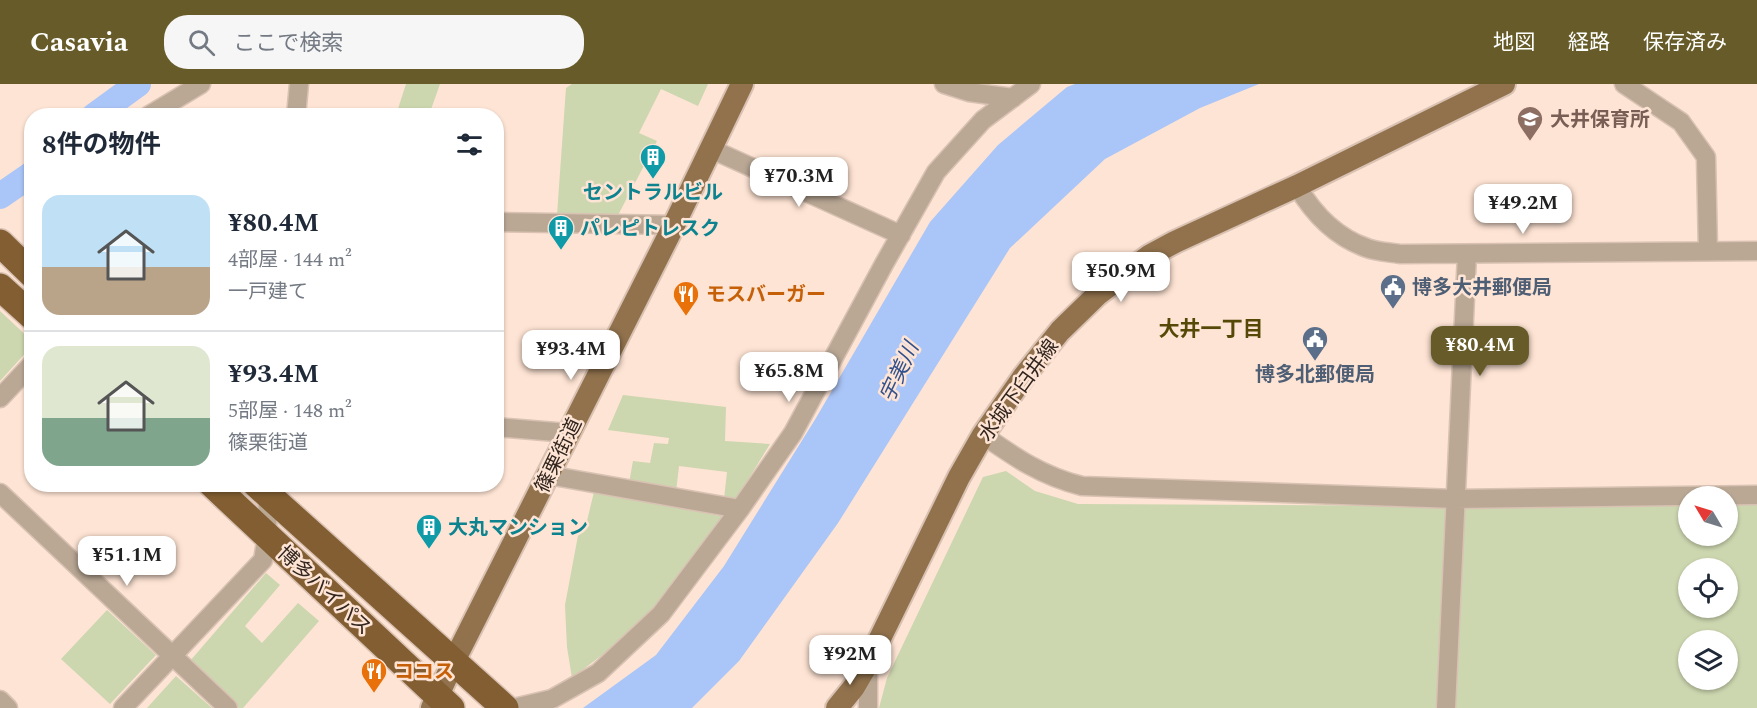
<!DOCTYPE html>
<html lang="ja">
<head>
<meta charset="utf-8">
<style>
  body { margin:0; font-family:Spectral,"Noto Sans JP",serif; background:#f6f6f7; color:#1f2937; height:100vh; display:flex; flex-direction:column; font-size:22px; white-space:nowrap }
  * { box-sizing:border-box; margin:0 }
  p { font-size:20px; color:#747a83 }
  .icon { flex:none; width:33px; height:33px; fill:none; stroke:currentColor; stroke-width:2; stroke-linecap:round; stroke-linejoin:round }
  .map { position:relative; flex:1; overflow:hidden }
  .sheet { position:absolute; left:24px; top:24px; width:480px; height:384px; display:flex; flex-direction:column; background:#fff; border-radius:24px; box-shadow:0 2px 4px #0004 }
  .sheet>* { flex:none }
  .needle { width:39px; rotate:308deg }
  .fabs { position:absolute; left:1678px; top:402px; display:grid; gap:12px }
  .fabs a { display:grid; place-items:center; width:60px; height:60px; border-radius:50%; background:#fff; box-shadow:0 2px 4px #0004; font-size:30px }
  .price { position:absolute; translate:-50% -51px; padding:0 14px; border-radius:12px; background:#fff; color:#222; font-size:20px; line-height:39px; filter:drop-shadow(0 2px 3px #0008) }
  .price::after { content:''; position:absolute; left:50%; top:36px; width:18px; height:14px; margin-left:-9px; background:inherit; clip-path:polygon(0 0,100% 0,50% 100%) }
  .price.selected { background:#675c29; color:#fff }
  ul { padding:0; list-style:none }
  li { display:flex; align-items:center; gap:18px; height:150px; padding:0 18px }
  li+li { border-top:2px solid #e0e1e3 }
  li span { display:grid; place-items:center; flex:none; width:168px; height:120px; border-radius:18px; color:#555 }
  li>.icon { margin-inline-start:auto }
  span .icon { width:72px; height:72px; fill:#fffc; stroke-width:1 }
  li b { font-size:26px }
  h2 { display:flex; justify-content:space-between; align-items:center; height:72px; padding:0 18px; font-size:26px }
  header { display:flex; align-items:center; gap:36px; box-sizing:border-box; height:84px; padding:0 30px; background:#675c29; color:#fff }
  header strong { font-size:28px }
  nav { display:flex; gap:33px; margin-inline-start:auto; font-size:21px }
  .search { width:420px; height:54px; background:#f6f6f7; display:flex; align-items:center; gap:15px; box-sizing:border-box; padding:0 21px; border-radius:24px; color:#747a83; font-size:22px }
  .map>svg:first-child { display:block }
</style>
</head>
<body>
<header>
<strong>Casavia</strong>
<div class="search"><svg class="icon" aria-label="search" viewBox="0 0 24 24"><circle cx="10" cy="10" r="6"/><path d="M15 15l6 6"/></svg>ここで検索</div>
<nav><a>地図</a><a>経路</a><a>保存済み</a></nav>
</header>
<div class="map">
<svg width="1757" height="624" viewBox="0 0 1757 624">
  <rect width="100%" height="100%" fill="#fee4d4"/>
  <!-- green -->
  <path fill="#ccd6af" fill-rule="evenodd" d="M406 0H440L429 31H396Z
    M572 0H708L698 22 661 5 639 49 657 57 617 133 557 131 566 4Z
    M0 227 32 257 31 263 0 297Z
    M623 311 726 323 725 357 770 360 735 417 724 415 727 388 679 382 676 408 629 399 633 377 650 379 654 359 668 360 669 354 608 346Z
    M1006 387 1035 407 1078 420 1448 422 1438 624H879L887 594 983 393Z
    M594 408 726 433 679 495 637 544 572 594 567 563 565 521 580 441H586Z
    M1757 419V624H1454L1464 423 1689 420V452H1728V420ZM1689 484H1728V524H1689ZM1689 556H1728V596H1689Z
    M266 489 280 501 245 542 262 559 298 519 319 537 243 624H239L190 577Z
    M107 526 156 571 110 620 61 575Z
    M176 592 212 624H147Z"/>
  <!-- water -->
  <path fill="#aac5f7" d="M1075 0H1259L1200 24 1105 75 1010 164 838 439 739 577 692 624H583L656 571 724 482 816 334 930 138 998 61 1067 3Z"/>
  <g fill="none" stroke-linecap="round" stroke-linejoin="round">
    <!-- river -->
    <path stroke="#aac5f7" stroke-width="26" d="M94 32 138 0
      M0 112 32 90"/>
    <!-- minor casing -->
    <g stroke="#d9c2b3" stroke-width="21">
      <path id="minor" d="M944 0 969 8 1013 14
        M1624 0 1681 38 1706 73 1708 167
        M148 32 201 0
        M296 32 299 0
        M711 65 901 151
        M1297 102C1313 129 1335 153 1367 164 1377 168 1389 168 1400 170L1757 167
        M496 138 674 141
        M0 314 32 280
        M496 343 568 349
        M983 351C1016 374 1042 392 1082 402L1456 415 1757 411
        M548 391 740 425
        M0 409 228 624
        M0 616 8 624
        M123 624 263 476 267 452 268 405
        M514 624 552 615 598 589 661 530 740 425 793 349 884 180 936 88 983 36 1031 0
        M868 624V579
        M1446 624 1467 170"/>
    </g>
    <!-- major casing -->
    <g stroke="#d9c2b3" stroke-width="26">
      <path id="major" d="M432 624 454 577 674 141 742 0
        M837 624 854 603 868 579 959 393 983 351 1024 292 1060 247 1097 211 1149 172 1175 158 1297 102 1504 0"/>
    </g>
    <!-- highway casing -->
    <g stroke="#d9c2b3" stroke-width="30">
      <path id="highway" d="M0 159 32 190
        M0 203 32 232
        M212 400 451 624
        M256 400 505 624"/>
    </g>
    <!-- minor -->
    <use href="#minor" stroke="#baa895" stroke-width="18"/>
    <!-- major -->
    <use href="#major" stroke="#91724d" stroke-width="22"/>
    <!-- highway -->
    <use href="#highway" stroke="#825e32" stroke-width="27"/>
  </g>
  <!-- icons -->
  <defs>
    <g id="school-pin" transform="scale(1.35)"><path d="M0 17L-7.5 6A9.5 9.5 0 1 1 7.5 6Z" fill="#8d6e63" stroke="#fee4d4"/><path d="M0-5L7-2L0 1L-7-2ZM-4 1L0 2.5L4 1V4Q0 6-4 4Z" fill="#fff"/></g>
    <g id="building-pin" transform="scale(1.35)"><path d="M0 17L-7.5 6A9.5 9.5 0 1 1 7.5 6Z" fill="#0f9aa8" stroke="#fee4d4"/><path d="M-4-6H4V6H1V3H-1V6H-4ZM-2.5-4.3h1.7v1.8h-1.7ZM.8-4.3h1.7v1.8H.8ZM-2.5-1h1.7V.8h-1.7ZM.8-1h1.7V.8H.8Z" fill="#fff"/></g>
    <g id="civic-pin" transform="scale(1.35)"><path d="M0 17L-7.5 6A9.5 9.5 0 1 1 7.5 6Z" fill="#5c6f8a" stroke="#fee4d4"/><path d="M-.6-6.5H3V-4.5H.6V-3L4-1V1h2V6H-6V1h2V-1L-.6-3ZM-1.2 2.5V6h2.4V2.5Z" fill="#fff"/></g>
    <g id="restaurant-pin" transform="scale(1.35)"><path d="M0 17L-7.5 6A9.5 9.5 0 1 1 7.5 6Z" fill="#e8710a" stroke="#fee4d4"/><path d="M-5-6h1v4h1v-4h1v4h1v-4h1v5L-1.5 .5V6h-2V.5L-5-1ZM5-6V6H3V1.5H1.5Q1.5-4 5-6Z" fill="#fff"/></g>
  </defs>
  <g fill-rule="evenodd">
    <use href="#school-pin" x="1530" y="35"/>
    <use href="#building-pin" x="653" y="73"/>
    <use href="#building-pin" x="561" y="144"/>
    <use href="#civic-pin" x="1393" y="203"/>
    <use href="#restaurant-pin" x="686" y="210"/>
    <use href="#civic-pin" x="1315" y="255"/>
    <use href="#building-pin" x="429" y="443"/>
    <use href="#restaurant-pin" x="374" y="587"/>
  </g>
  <g text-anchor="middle" stroke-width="5" stroke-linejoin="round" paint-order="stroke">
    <!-- education labels -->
    <g font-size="20" font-weight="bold" fill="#785e54" stroke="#fee4d4" text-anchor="start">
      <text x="1550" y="42">大井保育所</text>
    </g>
    <!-- culture labels -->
    <g font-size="20" font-weight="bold" fill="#0d838f" stroke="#fee4d4" text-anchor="start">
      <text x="653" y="115" text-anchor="middle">セントラルビル</text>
      <text x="580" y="151">パレピトレスク</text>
      <text x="448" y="450">大丸マンション</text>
    </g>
    <!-- service labels -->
    <g font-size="20" font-weight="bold" fill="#4e5e75" stroke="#fee4d4" text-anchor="start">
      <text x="1412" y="210">博多大井郵便局</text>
      <text x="1315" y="297" text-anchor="middle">博多北郵便局</text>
    </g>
    <!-- food labels -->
    <g font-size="20" font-weight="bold" fill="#c56008" stroke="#fee4d4" text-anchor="start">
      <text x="706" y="217">モスバーガー</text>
      <text x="394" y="594">ココス</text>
    </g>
    <!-- street labels -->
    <g font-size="20" fill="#31251e" stroke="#fee4d4">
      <text transform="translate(1018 306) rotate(-54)" y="7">水城下臼井線</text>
      <text transform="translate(558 371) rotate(-64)" y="7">篠栗街道</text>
      <text transform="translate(325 506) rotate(43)" y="7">博多バイパス</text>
    </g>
    <!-- neighbourhood labels -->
    <g font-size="21" font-weight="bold" fill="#564908" stroke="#fee4d4">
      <text x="1211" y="252">大井一丁目</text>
    </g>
    <!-- water labels -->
    <g font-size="21" font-style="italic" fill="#31518d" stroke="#fee4d4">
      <text transform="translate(899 288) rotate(-65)" y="7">宇美川</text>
    </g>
  </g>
</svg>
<div class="fabs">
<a><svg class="needle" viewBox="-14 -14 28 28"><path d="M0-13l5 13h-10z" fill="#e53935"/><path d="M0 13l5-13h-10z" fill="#747a83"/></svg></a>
<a><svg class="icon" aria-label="locate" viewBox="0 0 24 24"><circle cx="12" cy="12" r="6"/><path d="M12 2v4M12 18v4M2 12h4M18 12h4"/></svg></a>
<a><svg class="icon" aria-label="layers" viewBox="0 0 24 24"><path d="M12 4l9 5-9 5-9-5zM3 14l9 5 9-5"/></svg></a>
</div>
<b class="price" style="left:799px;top:124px">¥70.3M</b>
<b class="price" style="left:1523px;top:151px">¥49.2M</b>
<b class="price" style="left:1121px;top:219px">¥50.9M</b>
<b class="price selected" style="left:1480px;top:293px">¥80.4M</b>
<b class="price" style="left:571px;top:297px">¥93.4M</b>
<b class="price" style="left:789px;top:319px">¥65.8M</b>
<b class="price" style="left:127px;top:503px">¥51.1M</b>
<b class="price" style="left:850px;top:602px">¥92M</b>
<section class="sheet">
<h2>8件の物件<svg class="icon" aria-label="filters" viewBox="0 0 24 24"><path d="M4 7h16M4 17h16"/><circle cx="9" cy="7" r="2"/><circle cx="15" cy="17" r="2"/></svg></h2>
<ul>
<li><span style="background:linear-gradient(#bfe0f5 60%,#b9a48a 0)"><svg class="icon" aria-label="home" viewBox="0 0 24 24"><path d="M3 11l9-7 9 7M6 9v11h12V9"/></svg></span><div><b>¥80.4M</b><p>4部屋 · 144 m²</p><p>一戸建て</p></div></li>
<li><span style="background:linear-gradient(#dfe7d0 60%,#7fa58c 0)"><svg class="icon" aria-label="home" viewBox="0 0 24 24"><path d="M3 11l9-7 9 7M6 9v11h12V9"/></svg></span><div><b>¥93.4M</b><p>5部屋 · 148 m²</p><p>篠栗街道</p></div></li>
</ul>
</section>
</div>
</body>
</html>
